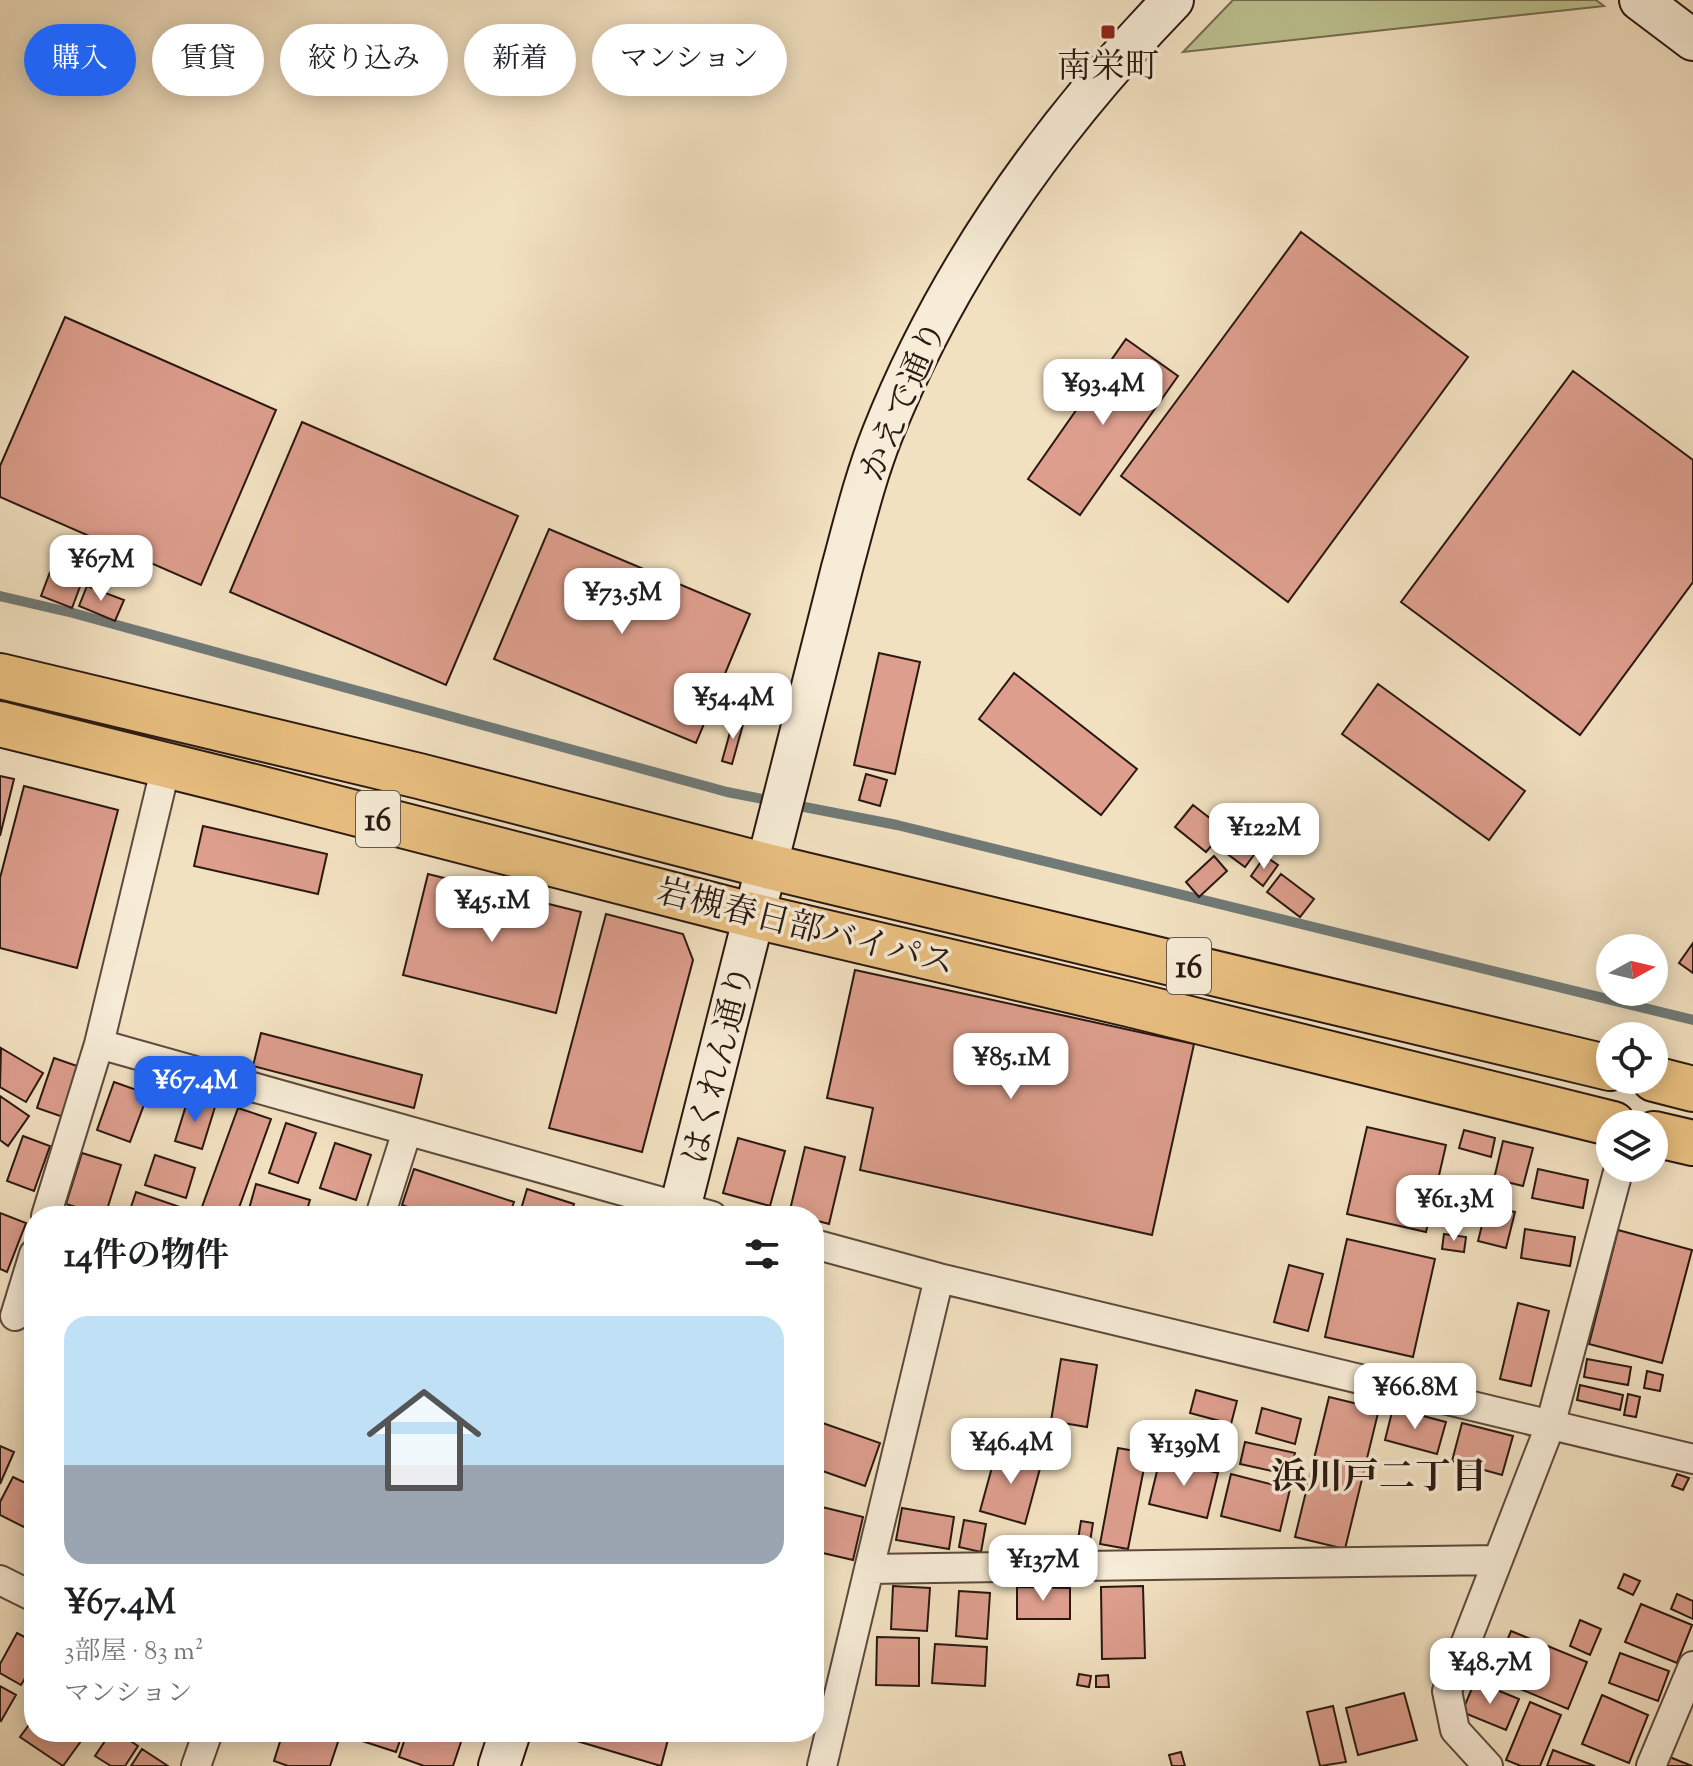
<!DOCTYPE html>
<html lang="ja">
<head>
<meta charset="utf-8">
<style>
  body { margin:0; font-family:"Sorts Mill Goudy","Noto Serif JP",serif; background:#f6f6f6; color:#202124; height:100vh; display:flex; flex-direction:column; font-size:30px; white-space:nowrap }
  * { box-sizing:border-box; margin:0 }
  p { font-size:26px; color:#757577 }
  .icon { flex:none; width:44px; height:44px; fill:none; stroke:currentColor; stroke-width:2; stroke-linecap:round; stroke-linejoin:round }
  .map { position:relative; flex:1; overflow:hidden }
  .details { position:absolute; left:24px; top:1206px; width:800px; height:536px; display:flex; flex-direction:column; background:#fff; border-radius:32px; box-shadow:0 4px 20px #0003 }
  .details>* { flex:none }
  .hud { position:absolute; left:24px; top:24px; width:800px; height:72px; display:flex; gap:16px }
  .needle { width:52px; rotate:82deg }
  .buttons { position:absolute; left:1596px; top:934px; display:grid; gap:16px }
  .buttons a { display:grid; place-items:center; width:72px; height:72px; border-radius:50%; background:#fff; box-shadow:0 4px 20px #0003; font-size:40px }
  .price { position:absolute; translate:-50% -68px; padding:0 18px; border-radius:16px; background:#fff; color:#222; font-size:26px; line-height:52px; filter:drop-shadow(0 2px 4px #0008) }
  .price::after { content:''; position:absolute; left:50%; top:48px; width:24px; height:18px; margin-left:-12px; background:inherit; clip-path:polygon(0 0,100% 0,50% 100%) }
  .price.active { background:#2563eb; color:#fff }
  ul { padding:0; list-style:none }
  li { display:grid; align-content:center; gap:16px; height:424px; padding:0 40px }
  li+li { border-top:2px solid #e0e0e0 }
  li span { display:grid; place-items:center; height:248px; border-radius:24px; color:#555 }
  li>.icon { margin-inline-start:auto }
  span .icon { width:144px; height:144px; fill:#fffc; stroke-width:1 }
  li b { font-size:34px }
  h2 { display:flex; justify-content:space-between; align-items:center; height:96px; padding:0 40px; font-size:34px }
  .chip { padding:0 28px; border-radius:36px; background:#fff; box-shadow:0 4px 20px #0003; font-size:28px; line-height:72px }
  .chip.active { background:#2563eb; color:#fff }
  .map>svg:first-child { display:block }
</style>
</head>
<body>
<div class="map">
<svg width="1693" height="1766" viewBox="0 0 1693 1766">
  <rect width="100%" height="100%" fill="#f2e1c1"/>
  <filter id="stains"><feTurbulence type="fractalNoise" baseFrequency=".0025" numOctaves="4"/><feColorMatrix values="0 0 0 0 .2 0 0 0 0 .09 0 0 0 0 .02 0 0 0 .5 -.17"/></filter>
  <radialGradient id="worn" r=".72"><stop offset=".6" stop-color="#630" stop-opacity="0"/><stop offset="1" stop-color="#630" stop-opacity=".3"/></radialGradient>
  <!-- green -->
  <path fill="#bdc291" stroke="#746d51" stroke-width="2" d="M1233 0H1596L1604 6 1183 52Z"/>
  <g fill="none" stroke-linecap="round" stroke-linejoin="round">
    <!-- stream -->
    <path stroke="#707a77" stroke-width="10" d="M0 596 73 613 727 792 773 801
      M789 804 897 825 1693 1020"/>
  </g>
  <!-- building -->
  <path fill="#dd9e8d" stroke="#2b1811" stroke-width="2" d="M1301 232 1468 357 1288 602 1121 476Z
    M65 317 276 410 201 585 0 497V466Z
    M1126 339 1178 376 1080 515 1028 479Z
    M1573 371 1693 460V582L1580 735 1401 602Z
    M302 422 518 516 446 685 230 592Z
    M549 529 750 614 696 743 494 659Z
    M50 572 81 584 72 608 41 596Z
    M87 586 124 600 115 621 79 606Z
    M879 653 920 662 895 774 854 765Z
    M1014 673 1137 769 1101 815 979 719Z
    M1378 684 1525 791 1489 840 1342 734Z
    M734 718 744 721 732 764 722 761Z
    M866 774 887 780 880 806 859 800Z
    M0 776 14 779 0 836Z
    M24 786 118 810 77 968 0 948V878Z
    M1193 805 1225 830 1206 852 1175 827Z
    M203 826 327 854 318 894 194 866Z
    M1230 832 1256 852 1245 867 1218 847Z
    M1214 856 1227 871 1199 897 1186 882Z
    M1265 856 1278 865 1263 886 1251 876Z
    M428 874 581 912 556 1013 403 975Z
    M1281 874 1314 899 1300 917 1267 892Z
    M606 914 683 934 693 960 642 1152 549 1128Z
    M1693 943V973L1679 963Z
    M855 970 1194 1044 1152 1235 860 1170 873 1108 827 1098Z
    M261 1033 422 1075 414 1108 253 1066Z
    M1 1048 43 1073 26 1102 0 1087Z
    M54 1058 83 1068 66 1118 37 1108Z
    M114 1082 148 1094 130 1142 97 1130Z
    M0 1096 29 1116 8 1146 0 1140Z
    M188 1099 215 1107 202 1149 175 1141Z
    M238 1108 271 1119 236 1216H201L199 1215Z
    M286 1123 316 1133 298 1183 269 1173Z
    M1367 1127 1446 1145 1426 1232 1347 1214Z
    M1464 1130 1495 1138 1491 1157 1459 1148Z
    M23 1136 50 1146 34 1191 7 1181Z
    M738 1138 785 1151 770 1206 723 1193Z
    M1503 1141 1533 1148 1523 1186 1494 1179Z
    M335 1143 371 1155 356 1200 320 1188Z
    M805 1147 845 1157 829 1224 814 1220V1216L789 1214Z
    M82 1153 121 1165 105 1216 66 1204Z
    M155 1155 195 1168 186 1198 145 1185Z
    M414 1169 514 1202 509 1216H433L402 1205Z
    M1538 1169 1588 1180 1583 1208 1532 1198Z
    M256 1184 310 1200 305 1216H247Z
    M527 1189 574 1204 570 1216H519Z
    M136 1192 180 1207 176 1216H128Z
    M1487 1205 1515 1212 1506 1248 1478 1241Z
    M589 1208 615 1216H587Z
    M0 1213 26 1223 7 1272 0 1269Z
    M1525 1229 1575 1237 1570 1266 1521 1258Z
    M1618 1230 1692 1250 1662 1363 1589 1344Z
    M1444 1234 1466 1237 1464 1252 1442 1249Z
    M1347 1239 1435 1259 1413 1357 1325 1337Z
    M1289 1265 1323 1274 1308 1331 1274 1322Z
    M1518 1303 1549 1311 1531 1386 1500 1379Z
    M1061 1359 1097 1365 1087 1427 1051 1421Z
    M1587 1359 1631 1367 1628 1385 1584 1377Z
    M1647 1371 1663 1375 1660 1391 1644 1388Z
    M1580 1385 1623 1395 1620 1410 1577 1400Z
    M1196 1390 1237 1401 1231 1424 1190 1413Z
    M1628 1394 1640 1397 1636 1417 1624 1415Z
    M1329 1397 1379 1409 1345 1549 1295 1537Z
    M1262 1408 1301 1419 1295 1444 1256 1433Z
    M1393 1408 1446 1422 1437 1454 1385 1440Z
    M814 1420 880 1443 865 1486 814 1468Z
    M1462 1423 1513 1436 1502 1475 1452 1461Z
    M1179 1424 1231 1435 1225 1462 1173 1451Z
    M1245 1442 1295 1453 1290 1475 1240 1464Z
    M0 1446 14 1452 0 1484Z
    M1118 1448 1147 1453 1128 1549 1100 1544Z
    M997 1449 1042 1461 1025 1524 980 1511Z
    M1160 1459 1218 1473 1207 1518 1149 1504Z
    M1231 1474 1290 1489 1280 1531 1221 1516Z
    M1677 1474 1689 1478 1683 1490 1672 1486Z
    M13 1477 34 1487V1532L0 1515V1502Z
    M822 1507 863 1517 853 1560 814 1551Z
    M902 1508 954 1517 949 1549 896 1540Z
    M964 1520 986 1524 981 1552 959 1547Z
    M1081 1521 1093 1523 1089 1548 1077 1546Z
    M1624 1574 1640 1581 1633 1595 1618 1588Z
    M893 1586 930 1588 927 1631 891 1629Z
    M1143 1586 1145 1658 1102 1659 1101 1587Z
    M1017 1587 1070 1588V1619H1017Z
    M959 1591 990 1593 987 1639 956 1636Z
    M1677 1594 1693 1601V1619L1671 1609Z
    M1641 1604 1692 1625 1677 1663 1625 1642Z
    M1580 1620 1601 1629 1590 1655 1570 1646Z
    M1511 1631 1587 1662 1568 1709 1492 1677Z
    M17 1633 34 1642V1663L21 1685 0 1673V1664Z
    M877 1637 919 1638V1686L876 1685Z
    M935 1644 987 1647 985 1686 932 1683Z
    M1620 1653 1669 1671 1658 1701 1609 1683Z
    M1079 1674 1091 1676 1089 1687 1077 1685Z
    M1108 1675 1109 1687H1096V1676Z
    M1475 1681 1519 1699 1506 1730 1462 1712Z
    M0 1686 16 1695 1 1721 0 1720Z
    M1404 1693 1417 1740 1358 1755 1346 1708Z
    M1602 1695 1648 1715 1629 1763 1582 1744Z
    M1530 1702 1561 1715 1540 1766H1521L1506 1760Z
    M1333 1706 1346 1762 1320 1766 1307 1712Z
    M34 1718V1732H68L81 1741 63 1766 20 1737Z
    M111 1732H117L138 1746 125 1766H111L95 1756Z
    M283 1732H328L340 1736 330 1766H288L274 1761Z
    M355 1732H403L396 1752 353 1738Z
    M407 1732H441L462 1739 453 1766H424L399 1757Z
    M580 1732H670L661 1766 577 1741Z
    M142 1749 168 1766H131Z
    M1553 1750 1595 1766H1547Z
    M1181 1752 1185 1766H1172L1169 1755Z
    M1667 1756 1692 1766H1664Z"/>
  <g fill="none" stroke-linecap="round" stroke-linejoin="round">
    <!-- street casing -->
    <g stroke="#5d4a3d" stroke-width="32">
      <path id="street" d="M99 1044 712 1216
        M46 1216 99 1044 166 766
        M380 1216 407 1131
        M814 1244 939 1278 1693 1459
        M15 1316 34 1254
        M869 1569 939 1278
        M0 1580 34 1597
        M196 1766 208 1732
        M822 1766 869 1569 1498 1560
        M1488 1766 1455 1730 1447 1691 1550 1426 1619 1168
        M1651 1766 1693 1666"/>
    </g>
    <!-- secondary casing -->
    <g stroke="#2b1811" stroke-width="44">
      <path id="secondary" d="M1640 0 1693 40
        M678 1216 842 568C854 524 865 478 882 435 947 271 1051 126 1173 0
        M499 1766 510 1732"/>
    </g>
    <!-- highway casing -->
    <g stroke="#2b1811" stroke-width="48">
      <path id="highway" d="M0 676 419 776 767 866 1610 1068
        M0 724 242 784 755 916 1133 1005 1613 1124
        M1654 1079 1693 1089
        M1654 1134 1693 1143"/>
    </g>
    <!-- street -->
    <use href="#street" stroke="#f7ecd7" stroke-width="28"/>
    <!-- secondary -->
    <use href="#secondary" stroke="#f7ecd7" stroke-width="40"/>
    <!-- highway -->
    <use href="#highway" stroke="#e9c080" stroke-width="44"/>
  </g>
  <!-- markers -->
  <rect fill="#8f2418" stroke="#f7ecd7" stroke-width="3" x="1100" y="24" width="16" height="16" rx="4"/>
  <g text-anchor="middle" stroke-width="7" stroke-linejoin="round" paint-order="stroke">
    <!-- shield labels -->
    <g fill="#f7ecd7" stroke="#68584c" stroke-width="2">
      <rect x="356" y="791" width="44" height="56" rx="6"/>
      <rect x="1167" y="938" width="44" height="56" rx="6"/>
    </g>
    <g font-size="32" font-weight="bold" fill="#2b1811">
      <text x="378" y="830">16</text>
      <text x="1189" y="977">16</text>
    </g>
    <!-- poi labels -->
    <g font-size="34" fill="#2b1811" stroke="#f7ecd7">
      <text x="1108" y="77">南栄町</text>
    </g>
    <!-- street labels -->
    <g font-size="34" fill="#2b1811" stroke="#f7ecd7">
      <text transform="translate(902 400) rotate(-67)" y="12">かえで通り</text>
      <text transform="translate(806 926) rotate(14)" y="12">岩槻春日部バイパス</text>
      <text transform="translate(717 1064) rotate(-76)" y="12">はくれん通り</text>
    </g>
    <!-- neighbourhood labels -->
    <g font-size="36" font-weight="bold" fill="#2b1811" stroke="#f7ecd7">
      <text x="1379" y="1488">浜川戸二丁目</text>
    </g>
  </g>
  <rect width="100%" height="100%" filter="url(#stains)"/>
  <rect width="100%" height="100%" fill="url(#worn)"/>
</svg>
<div class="buttons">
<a><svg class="needle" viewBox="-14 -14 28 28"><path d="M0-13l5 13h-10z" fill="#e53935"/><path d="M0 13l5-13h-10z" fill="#757577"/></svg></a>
<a><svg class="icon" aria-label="locate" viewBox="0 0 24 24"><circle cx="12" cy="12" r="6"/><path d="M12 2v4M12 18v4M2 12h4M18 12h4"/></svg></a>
<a><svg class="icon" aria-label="layers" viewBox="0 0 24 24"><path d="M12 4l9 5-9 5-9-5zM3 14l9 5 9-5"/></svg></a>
</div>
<b class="price" style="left:1103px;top:427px">¥93.4M</b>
<b class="price" style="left:101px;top:603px">¥67M</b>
<b class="price" style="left:622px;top:636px">¥73.5M</b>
<b class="price" style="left:733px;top:741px">¥54.4M</b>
<b class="price" style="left:1264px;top:871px">¥122M</b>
<b class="price" style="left:492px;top:944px">¥45.1M</b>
<b class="price" style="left:1011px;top:1101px">¥85.1M</b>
<b class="price active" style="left:195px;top:1124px">¥67.4M</b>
<b class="price" style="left:1454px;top:1243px">¥61.3M</b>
<b class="price" style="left:1415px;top:1431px">¥66.8M</b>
<b class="price" style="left:1011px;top:1486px">¥46.4M</b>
<b class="price" style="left:1184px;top:1488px">¥139M</b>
<b class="price" style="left:1043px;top:1603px">¥137M</b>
<b class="price" style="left:1490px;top:1706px">¥48.7M</b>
<div class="hud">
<a class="chip active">購入</a>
<a class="chip">賃貸</a>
<a class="chip">絞り込み</a>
<a class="chip">新着</a>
<a class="chip">マンション</a>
</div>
<section class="details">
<h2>14件の物件<svg class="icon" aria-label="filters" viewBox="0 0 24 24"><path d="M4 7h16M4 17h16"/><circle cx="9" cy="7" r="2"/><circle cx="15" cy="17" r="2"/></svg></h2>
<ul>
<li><span style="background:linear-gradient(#bfe0f5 60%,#9aa5b1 0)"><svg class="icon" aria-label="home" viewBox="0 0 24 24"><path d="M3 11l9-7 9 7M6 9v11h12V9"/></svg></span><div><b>¥67.4M</b><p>3部屋 · 83 m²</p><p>マンション</p></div></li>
</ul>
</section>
</div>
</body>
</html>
